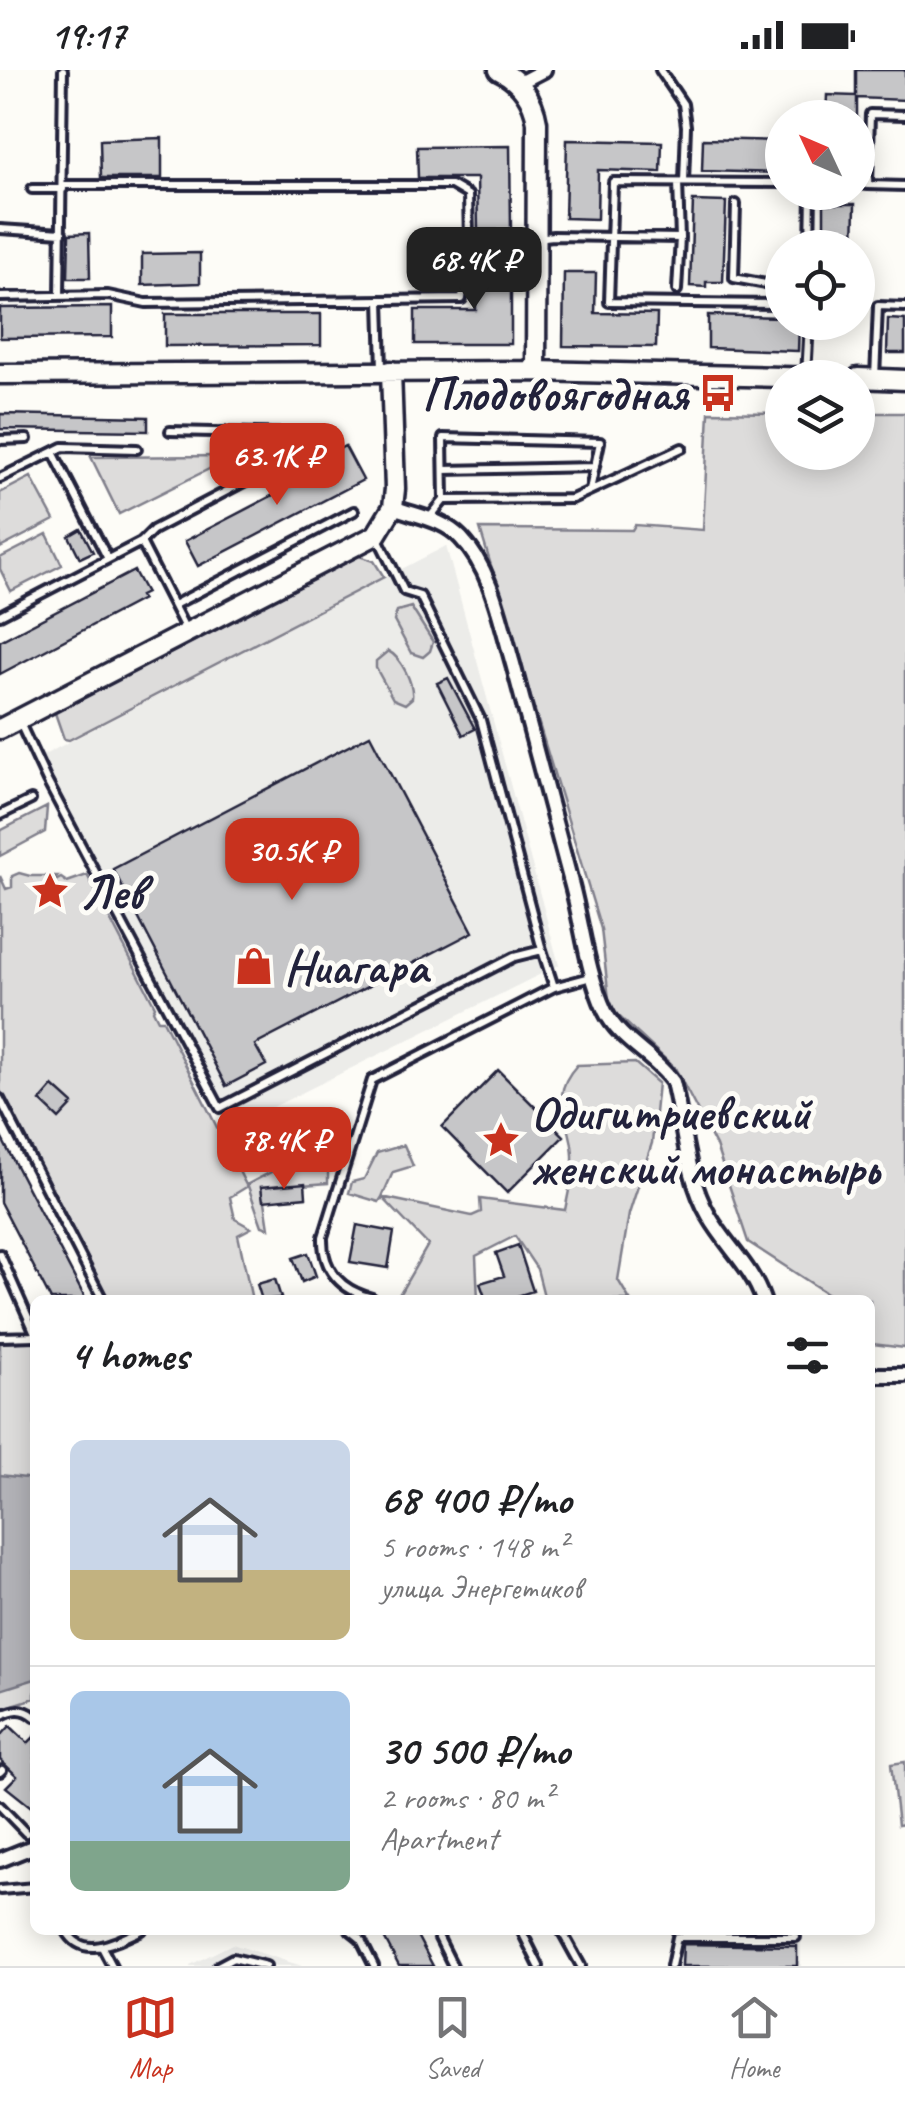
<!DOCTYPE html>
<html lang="en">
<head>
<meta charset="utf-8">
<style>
  body { margin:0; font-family:Caveat,sans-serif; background:#f6f6f6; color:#202124; height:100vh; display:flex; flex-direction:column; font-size:38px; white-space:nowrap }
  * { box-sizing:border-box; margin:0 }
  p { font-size:32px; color:#757577 }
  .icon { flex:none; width:55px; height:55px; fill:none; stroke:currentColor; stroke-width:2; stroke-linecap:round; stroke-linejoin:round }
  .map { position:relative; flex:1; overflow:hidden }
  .drawer { position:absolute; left:30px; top:1225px; width:845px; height:640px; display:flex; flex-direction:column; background:#fff; border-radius:15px; box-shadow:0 5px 25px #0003 }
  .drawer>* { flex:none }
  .needle { width:65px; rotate:314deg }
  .buttons { position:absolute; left:765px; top:30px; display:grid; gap:20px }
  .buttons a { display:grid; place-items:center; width:110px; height:110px; border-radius:50%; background:#fff; box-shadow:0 5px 25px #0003; font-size:50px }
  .price { position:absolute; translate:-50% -85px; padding:0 22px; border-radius:20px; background:#c8321e; color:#fff; font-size:32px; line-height:65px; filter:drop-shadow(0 2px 5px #0008) }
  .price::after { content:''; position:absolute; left:50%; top:60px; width:30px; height:22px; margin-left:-15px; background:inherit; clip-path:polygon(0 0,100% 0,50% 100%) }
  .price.selected { background:#222; color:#fff }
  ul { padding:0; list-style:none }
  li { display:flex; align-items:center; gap:30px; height:250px; padding:0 40px }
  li+li { border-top:2px solid #e0e0e0 }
  li span { display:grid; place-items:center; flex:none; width:280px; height:200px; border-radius:15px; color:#555 }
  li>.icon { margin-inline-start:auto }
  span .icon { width:120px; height:120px; fill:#fffc; stroke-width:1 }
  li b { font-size:42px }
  h2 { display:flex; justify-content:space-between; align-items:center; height:120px; padding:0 40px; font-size:42px }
  .status { display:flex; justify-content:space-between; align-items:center; height:70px; padding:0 50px; background:#fff; direction:ltr }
  .status svg { height:28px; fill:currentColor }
  .tabs { display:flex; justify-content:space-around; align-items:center; height:140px; border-top:2px solid #e0e0e0; background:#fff; font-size:28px; color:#757577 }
  .tabs a { display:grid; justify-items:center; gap:5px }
  .tabs .selected { color:#c8321e }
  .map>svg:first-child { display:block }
</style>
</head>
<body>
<div class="status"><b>19:17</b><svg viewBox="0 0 49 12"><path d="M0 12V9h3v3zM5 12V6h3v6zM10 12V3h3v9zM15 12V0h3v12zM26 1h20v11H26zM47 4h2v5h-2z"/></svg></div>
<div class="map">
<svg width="905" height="1896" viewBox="0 0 905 1896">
  <rect width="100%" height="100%" fill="#fdfcf7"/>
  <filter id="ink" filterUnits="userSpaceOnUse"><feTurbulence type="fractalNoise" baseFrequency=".01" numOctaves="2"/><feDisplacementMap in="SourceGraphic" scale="20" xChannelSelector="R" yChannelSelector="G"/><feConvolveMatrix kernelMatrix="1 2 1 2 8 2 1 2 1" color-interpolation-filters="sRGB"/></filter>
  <g filter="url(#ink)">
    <!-- built -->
    <path fill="#ecece9" d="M446 476 559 895 237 1055 42 686Z
      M674 1860 801 1862V1896H674Z
      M232 1874 302 1896H188Z"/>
    <!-- green -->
    <path fill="#dddcdb" stroke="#807f8b" stroke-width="2.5" d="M709 342 782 343V382H858V343H905V1278L872 1274 870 1230H837L748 1172 716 1076 675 998 610 938 601 859 480 459 632 460 635 455 703 460Z
      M222 386 225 391 119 444 91 387Z
      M31 407 54 450 0 478V423Z
      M47 464 62 495 11 521 0 499V488Z
      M359 486 374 491 384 507 69 670 64 669 55 643Z
      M411 537 433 572 430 581 423 587 411 583 394 551 397 541Z
      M388 581C401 587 414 614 412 628L405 634 393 629 376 598V591Z
      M47 737 45 762 0 786V761Z
      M19 803 30 806H58L50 814 61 808 67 812 87 805 97 823 95 830 98 833 99 828 155 936 153 940 158 950H163L246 1115 277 1099 324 1083 328 1086V1113L263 1118 269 1158 262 1156 248 1116 230 1127 235 1149 251 1158 238 1165 252 1230H106L94 1200 0 1020V806L6 819 12 817V806Z
      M635 993 658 1013 652 1073 629 1144 618 1210 630 1230H545L537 1199 515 1166 476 1186 478 1230H396L428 1175 382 1127 379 1132 349 1123 352 1112 364 1109 377 1083 404 1075 413 1096 393 1102 382 1127 472 1146 481 1142 480 1129 565 1140C568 1124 574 1102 573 1085 572 1048 546 1029 577 995Z
      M35 1271V1628L0 1639V1273Z
      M905 1692V1754L898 1755 891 1694Z"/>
    <!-- water -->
    <path fill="#b2b2b7" stroke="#787885" stroke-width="2.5" d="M0 1405 35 1409V1609L0 1620Z"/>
    <!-- building -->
    <path fill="#c6c6c8" stroke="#22223b" stroke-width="2.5" d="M856 0H905V30L857 28V48H826L827 25 856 26Z
      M162 68V108H101L100 70Z
      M703 69 782 71V103L702 101Z
      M567 70 662 72 661 102 598 100 597 149 565 148Z
      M510 76 511 160H478L477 108H418L417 77Z
      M693 131 726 132 723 212H706V217L690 216Z
      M824 134H855L854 178H824Z
      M89 163 90 208H68L69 164Z
      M200 183V213L142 215V184Z
      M476 190H511V274H415V240H476Z
      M564 203H596L595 243 657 244 656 277 563 276Z
      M112 237V267L0 268V238Z
      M165 244H321V275L165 276Z
      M708 245 782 247V252H799L798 281 708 278Z
      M888 249 905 250V283H887Z
      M0 344 148 347V361L0 359Z
      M345 376 363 410 198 496 185 471 325 398 320 389Z
      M81 459 93 482 80 488 69 466Z
      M134 501 146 523 140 526 142 529 0 604V571Z
      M448 608 475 659 463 665 437 613Z
      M370 665 473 862 255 975 266 995 226 1016 113 799Z
      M498 1000 564 1066 507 1123 442 1057Z
      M53 1016 73 1034 59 1049 40 1031Z
      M0 1065 86 1230H51L0 1132Z
      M305 1113 306 1127 263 1131 261 1117Z
      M357 1155 394 1162 388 1198 350 1192Z
      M518 1175 533 1221 505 1230H486L480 1213 504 1206 496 1183Z
      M308 1183 316 1206 302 1212 293 1188Z
      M275 1209 281 1228 262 1230 257 1214Z
      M10 1656 28 1673 35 1666V1740L6 1717 17 1706 0 1690V1667Z
      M380 1860H414L433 1896H399Z
      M683 1874 797 1876V1896H682Z"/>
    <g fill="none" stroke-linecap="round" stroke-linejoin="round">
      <!-- service casing -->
      <g stroke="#22223b" stroke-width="14">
        <path id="service" d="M660 0 683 34 686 56 684 112
          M782 113 613 112 609 232 782 234
          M858 114 868 115 870 44 905 45
          M868 115 905 116
          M32 119H63
          M736 134 734 208 782 217
          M0 159 62 163
          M469 169 520 170 553 166 680 168
          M810 178 811 122
          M677 220 680 168 678 113
          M60 226 63 0
          M0 227 108 225 146 233 462 229 469 169 468 125 451 115H63
          M380 230 382 299
          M806 306 809 252
          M875 308 878 236 905 237
          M0 370 27 369
          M444 400 595 397
          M0 408 53 382
          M444 430 443 368 600 372 590 420
          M430 447 444 430 572 429 682 378
          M141 472 187 562
          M108 489 53 382 63 377 137 379
          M174 535 354 441
          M0 545 141 472 153 460 301 382 299 364 170 361
          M19 651 47 711 220 1038 514 887 542 880 481 650 420 526 404 521 378 468
          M0 745 31 730
          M542 880 554 917
          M0 1029 103 1230
          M0 1184 35 1263
          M372 1228C341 1220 322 1200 323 1167L372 1010 554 917 591 907
          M0 1267 35 1266
          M0 1646C13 1639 23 1637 35 1647
          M0 1702 2 1700
          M0 1736 26 1763
          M0 1820 35 1817
          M66 1860C83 1892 117 1871 142 1860
          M350 1860 360 1868 374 1896
          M435 1860 453 1896
          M521 1860 539 1896
          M561 1860 581 1896
          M102 1877 112 1896
          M218 1896 233 1888 266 1896
          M671 1896 677 1867H796"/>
      </g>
      <!-- minor casing -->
      <g stroke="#22223b" stroke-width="20">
        <path id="minor" d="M519 13 544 0
          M393 437C416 446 443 449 461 468 492 500 501 553 513 594 533 668 553 742 572 816 583 858 587 902 605 941 620 972 654 985 673 1012 684 1055 686 1107 709 1146 726 1176 752 1197 763 1230
          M870 1305H905
          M0 1790 35 1776"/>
      </g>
      <!-- tertiary casing -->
      <g stroke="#22223b" stroke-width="25">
        <path id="tertiary" d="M499 0C521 11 533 28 537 52L536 301
          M0 304 536 301 822 308
          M858 308 905 310
          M0 659 376 465 393 437 395 419 391 301"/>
      </g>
      <!-- service -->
      <use href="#service" stroke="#fdfcf7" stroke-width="6"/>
      <!-- minor -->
      <use href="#minor" stroke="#fdfcf7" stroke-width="12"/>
      <!-- tertiary -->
      <use href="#tertiary" stroke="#fdfcf7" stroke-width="18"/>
    </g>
  </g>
  <!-- icons -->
  <defs>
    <g id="bus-bare" transform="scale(3)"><path d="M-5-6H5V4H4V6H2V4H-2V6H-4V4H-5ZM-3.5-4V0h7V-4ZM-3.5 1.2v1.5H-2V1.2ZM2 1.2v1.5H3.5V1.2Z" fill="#c8321e" stroke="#fdfcf7" stroke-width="2.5" paint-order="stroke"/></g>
    <g id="sight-bare" transform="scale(3)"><path d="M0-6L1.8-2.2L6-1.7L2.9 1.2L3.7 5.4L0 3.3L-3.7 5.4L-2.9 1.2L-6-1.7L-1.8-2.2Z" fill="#c8321e" stroke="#fdfcf7" stroke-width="2.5" paint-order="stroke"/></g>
    <g id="shop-bare" transform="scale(3)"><path d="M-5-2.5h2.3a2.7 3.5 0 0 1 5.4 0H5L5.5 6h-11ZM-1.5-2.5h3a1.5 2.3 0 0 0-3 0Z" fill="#c8321e" stroke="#fdfcf7" stroke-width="2.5" paint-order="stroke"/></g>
  </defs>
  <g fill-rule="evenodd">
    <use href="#bus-bare" x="718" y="323"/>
    <use href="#sight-bare" x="50" y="821"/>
    <use href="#shop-bare" x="254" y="896"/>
    <use href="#sight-bare" x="501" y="1070"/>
  </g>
  <g text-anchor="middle" stroke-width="10" stroke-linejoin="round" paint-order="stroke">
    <!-- poi labels -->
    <g font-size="48" font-weight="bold" fill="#22223b" stroke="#fdfcf7" text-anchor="start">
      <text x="688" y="340" text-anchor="end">Плодовоягодная</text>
      <text x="80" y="838">Лев</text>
      <text x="284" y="913">Ниагара</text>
      <text x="531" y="1059">Одигитриевский<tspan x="531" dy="55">женский монастырь</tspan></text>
    </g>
  </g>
</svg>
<div class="buttons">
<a><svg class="needle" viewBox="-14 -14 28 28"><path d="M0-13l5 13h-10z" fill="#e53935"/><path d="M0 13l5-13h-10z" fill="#757577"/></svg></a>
<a><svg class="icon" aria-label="locate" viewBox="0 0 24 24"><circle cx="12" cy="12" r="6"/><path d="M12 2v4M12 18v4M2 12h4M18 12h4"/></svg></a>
<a><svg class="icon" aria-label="layers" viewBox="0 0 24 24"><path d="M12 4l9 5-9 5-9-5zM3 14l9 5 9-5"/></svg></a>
</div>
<b class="price selected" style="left:474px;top:242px">68.4K ₽</b>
<b class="price" style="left:277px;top:438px">63.1K ₽</b>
<b class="price" style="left:292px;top:833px">30.5K ₽</b>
<b class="price" style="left:284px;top:1122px">78.4K ₽</b>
<section class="drawer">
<h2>4 homes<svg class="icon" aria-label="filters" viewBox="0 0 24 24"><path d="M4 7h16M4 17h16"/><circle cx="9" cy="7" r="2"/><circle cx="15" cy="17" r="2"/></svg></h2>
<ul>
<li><span style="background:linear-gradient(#c9d6e8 65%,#c2b280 0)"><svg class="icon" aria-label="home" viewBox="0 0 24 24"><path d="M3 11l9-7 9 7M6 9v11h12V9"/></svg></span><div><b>68 400 ₽/mo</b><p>5 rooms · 148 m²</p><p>улица Энергетиков</p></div></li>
<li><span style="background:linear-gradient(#a9c7e8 75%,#7fa58c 0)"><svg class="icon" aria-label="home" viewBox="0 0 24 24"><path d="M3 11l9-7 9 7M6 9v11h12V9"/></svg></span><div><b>30 500 ₽/mo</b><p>2 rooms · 80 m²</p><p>Apartment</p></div></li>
</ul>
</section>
</div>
<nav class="tabs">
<a class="selected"><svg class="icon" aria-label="map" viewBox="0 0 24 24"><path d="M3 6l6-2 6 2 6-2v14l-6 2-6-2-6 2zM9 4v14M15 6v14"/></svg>Map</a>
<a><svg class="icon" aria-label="saved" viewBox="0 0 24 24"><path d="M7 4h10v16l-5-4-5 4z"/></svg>Saved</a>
<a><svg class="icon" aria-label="home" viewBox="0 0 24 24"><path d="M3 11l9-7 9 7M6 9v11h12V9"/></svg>Home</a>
</nav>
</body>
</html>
